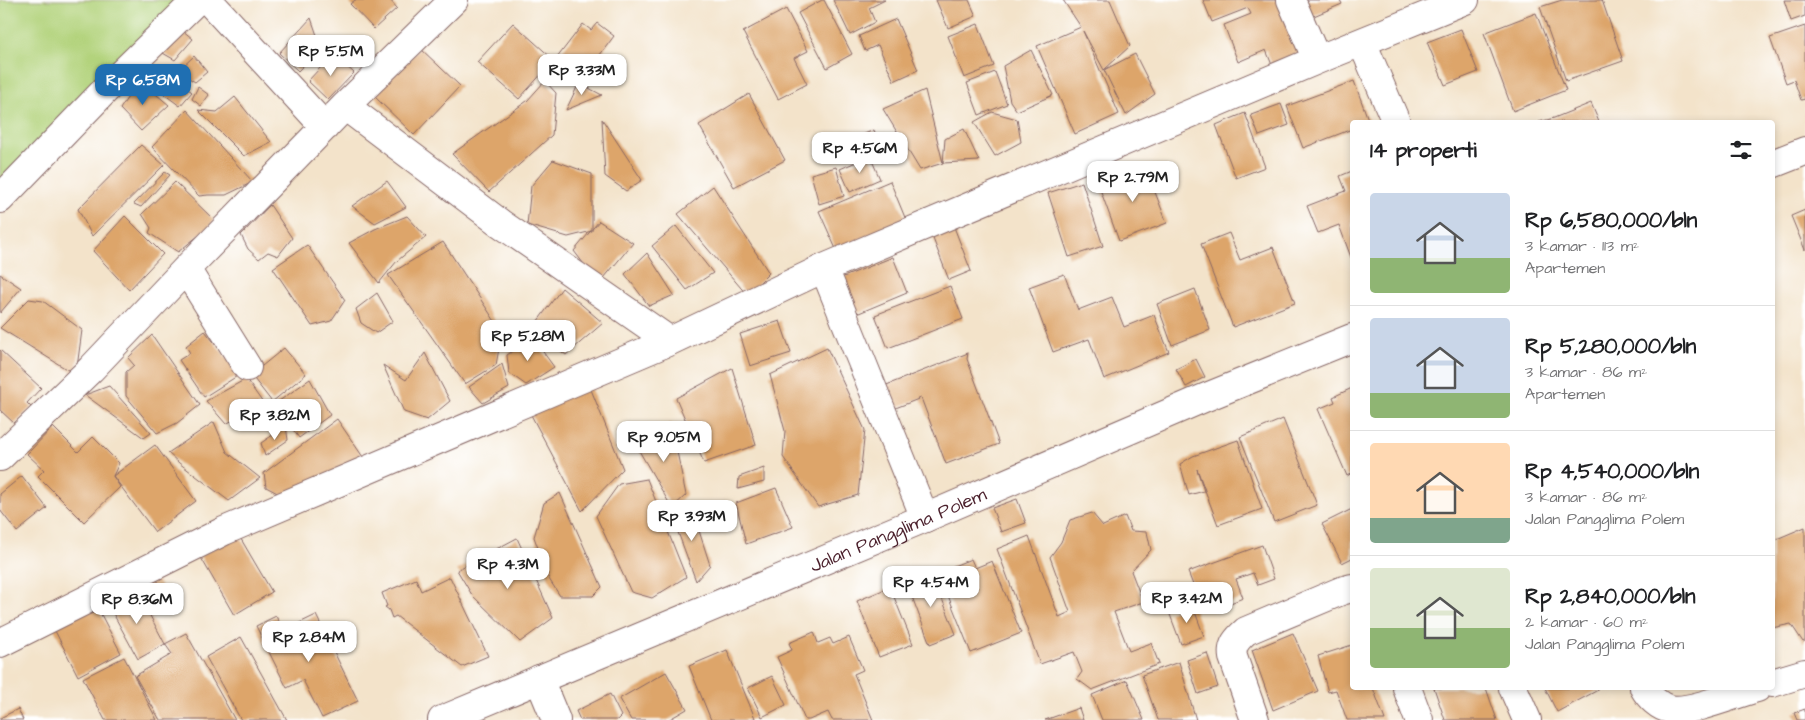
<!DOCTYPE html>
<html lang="id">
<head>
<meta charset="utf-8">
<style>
  body { margin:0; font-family:"Architects Daughter",sans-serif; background:#f2f2f2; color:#202124; height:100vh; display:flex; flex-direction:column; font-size:19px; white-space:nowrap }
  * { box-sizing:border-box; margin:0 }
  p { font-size:16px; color:#757577 }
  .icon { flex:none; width:28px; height:28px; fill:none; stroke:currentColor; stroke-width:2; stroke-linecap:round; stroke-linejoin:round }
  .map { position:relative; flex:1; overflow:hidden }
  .panel { position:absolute; left:1350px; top:120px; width:425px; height:570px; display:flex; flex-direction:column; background:#fff; border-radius:5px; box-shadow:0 2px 8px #0003 }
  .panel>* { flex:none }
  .price { position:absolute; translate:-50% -42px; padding:0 11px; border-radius:10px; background:#fff; color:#222; font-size:16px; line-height:32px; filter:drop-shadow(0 1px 2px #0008) }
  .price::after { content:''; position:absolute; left:50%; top:30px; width:15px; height:11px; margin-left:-8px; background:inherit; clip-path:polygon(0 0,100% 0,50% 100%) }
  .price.on { background:#1f6fb2; color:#fff }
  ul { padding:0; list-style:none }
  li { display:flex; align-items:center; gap:15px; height:125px; padding:0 20px }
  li+li { border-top:1px solid #e0e0e0 }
  li span { display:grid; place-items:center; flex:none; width:140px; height:100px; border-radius:5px; color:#555 }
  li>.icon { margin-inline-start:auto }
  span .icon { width:60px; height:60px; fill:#fffc; stroke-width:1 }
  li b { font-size:21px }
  h2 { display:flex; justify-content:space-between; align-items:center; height:60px; padding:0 20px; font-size:21px }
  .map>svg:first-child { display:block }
</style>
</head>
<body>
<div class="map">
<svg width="1805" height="720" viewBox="0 0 1805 720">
  <rect width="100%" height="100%" fill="#fff"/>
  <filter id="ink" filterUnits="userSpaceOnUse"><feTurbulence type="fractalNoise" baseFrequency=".02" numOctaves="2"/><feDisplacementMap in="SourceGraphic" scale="10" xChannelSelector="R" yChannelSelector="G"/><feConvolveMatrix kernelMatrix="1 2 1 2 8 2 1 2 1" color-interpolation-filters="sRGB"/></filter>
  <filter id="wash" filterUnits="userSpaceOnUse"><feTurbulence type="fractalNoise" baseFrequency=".0096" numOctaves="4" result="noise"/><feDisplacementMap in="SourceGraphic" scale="20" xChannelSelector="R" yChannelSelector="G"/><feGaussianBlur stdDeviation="1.12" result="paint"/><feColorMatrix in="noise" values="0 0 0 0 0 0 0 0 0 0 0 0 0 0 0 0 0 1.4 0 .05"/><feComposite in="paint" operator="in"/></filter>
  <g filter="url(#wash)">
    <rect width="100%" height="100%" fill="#f3e3ca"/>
    <!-- green -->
    <path fill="#b2d37c" stroke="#7e7954" d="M0 0H181L0 188Z"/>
    <g id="blocks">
      <!-- building -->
      <path fill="#dda56b" d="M355 0H390L397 8 374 29 350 4Z
        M822 0H824L852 54 827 68 798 13Z
        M833 0H885L869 8 875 22 850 35Z
        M936 0H969L976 16 948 28Z
        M1063 0H1110L1130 46 1104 70 1083 31 1119 114 1075 134 1037 46 1081 27Z
        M1203 0H1285L1306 50 1272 65 1266 50 1238 62 1224 25 1251 14 1248 8 1212 22Z
        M1302 0H1340L1342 4 1309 18Z
        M1562 0H1602L1623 61 1566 81 1540 7Z
        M1784 0H1805V16L1791 21Z
        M786 9 808 51 794 58 807 84 778 99 743 32Z
        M1536 13 1566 90 1513 111 1484 33Z
        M311 18 321 47 298 71 279 53Z
        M896 19 918 70 894 81 878 45 865 51 859 36Z
        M513 23 554 60 519 99 477 62Z
        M597 23 614 36 579 83 553 63 583 24 591 30Z
        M978 24 994 66 964 78 948 36Z
        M1805 26V99L1801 100 1794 80 1786 83 1770 38Z
        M1461 29 1478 72 1445 85 1427 42Z
        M182 30 193 39 175 60 161 52Z
        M420 48 460 86 414 135 374 96Z
        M1031 50 1053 95 1017 111 1010 101 1003 66Z
        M333 54 354 73 328 100 308 81Z
        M1135 54 1155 94 1126 115 1104 70Z
        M194 56 207 72 195 82 178 71Z
        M162 69 192 92 180 106 149 83Z
        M995 72 1007 104 979 115 967 83Z
        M139 80 169 105 141 131 120 109Z
        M545 81 556 93 552 135 489 192 452 154 527 101Z
        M1354 81 1369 122H1352V129L1303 148 1287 106Z
        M579 83 602 95 566 110Z
        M198 87 209 95 201 106 192 99Z
        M925 90 943 163 920 170 883 109Z
        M749 94 785 160 734 187 699 125Z
        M235 97 271 142 244 156 198 110 217 112Z
        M1591 103 1599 122H1539L1554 118Z
        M1281 104 1289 125 1259 136 1251 115Z
        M187 110 253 182 226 195H208L199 196 152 147Z
        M992 112 1017 119 1021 142 995 156 974 122Z
        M1245 113 1265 167 1236 178 1216 125Z
        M602 119 642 180 626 191 605 176Z
        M964 129 979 161 943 163 945 139Z
        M874 130 880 145 834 160 822 152Z
        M141 145 164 165 92 236 78 209Z
        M870 156 880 179 850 192 840 169Z
        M553 160 592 174V231L568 237 527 225 531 186Z
        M1130 164 1134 173 1146 169 1167 223 1119 241 1100 189 1116 184 1111 171Z
        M836 167 844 196 819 204 811 174Z
        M1352 171V260L1339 225 1318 233 1307 206 1346 191 1340 176Z
        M165 172 170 175 141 207 134 204Z
        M387 181 406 207 375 223 352 206Z
        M890 181 906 220 836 249 819 211Z
        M175 182 214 220 208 228 178 252 149 233 151 228 142 214Z
        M1082 182 1103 246 1069 257 1048 193Z
        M713 186 769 273 747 295 678 214Z
        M270 205 292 238 278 256 268 252 259 259 248 249 241 235Z
        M1805 210V250L1791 216Z
        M125 216 163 254 129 290 93 251Z
        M407 216 426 237 397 261 379 283 349 243 375 229Z
        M599 221 633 243 599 284 574 251Z
        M676 226 713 273 687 290 652 246Z
        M954 227 971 271 949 280 932 236Z
        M1229 233 1240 260 1273 247 1295 303 1233 327 1201 244Z
        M443 242 502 332 496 365 465 384 388 275Z
        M307 245 345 300 331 321 312 326 273 268Z
        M647 253 674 295 649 306 625 274Z
        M893 257 907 293 859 313 842 298 841 278Z
        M0 274 21 288 0 313Z
        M1064 274 1078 310 1112 297 1124 327 1154 315 1169 352 1104 379 1089 339 1053 352 1029 287Z
        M950 286 963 319 888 348 875 315Z
        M562 288 603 323 566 355 532 329Z
        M1195 289 1210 330 1172 345 1157 304Z
        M377 293 393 321 376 333 361 323 356 309Z
        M29 299 43 301 82 330 76 375 0 328Z
        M780 321 791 353 750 366 740 334Z
        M205 331 226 357 242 373 204 397 179 360 190 353 186 346Z
        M152 335 200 405 177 423 157 433 126 396V372L134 365 128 358Z
        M533 338 554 367 526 385 509 373 507 355Z
        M284 348 306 374 272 402 251 375Z
        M827 348 865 430 858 495 818 507 783 457 785 431 770 375Z
        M0 350 41 388 27 403 31 407 15 424 0 410Z
        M425 353 450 401 427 420 404 412 383 365 406 380Z
        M968 353 967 359 999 444 946 464 921 398 893 409 884 386Z
        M1196 359 1205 377 1186 387 1176 369Z
        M502 364 509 388 483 403 469 387Z
        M732 368 756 445 704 463 676 398Z
        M246 379 263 403 226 424 206 401Z
        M310 379 330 415 299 438 275 404Z
        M109 386 151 433 144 438 85 395Z
        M590 387 623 469 582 511 530 413Z
        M1352 388V473L1347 476 1318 409 1335 402 1333 397Z
        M337 419 363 457 285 497 266 487 264 473Z
        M1283 419 1317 505 1274 522 1240 437Z
        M214 422 227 452 260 478 229 501 179 463 168 453Z
        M671 423 686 495 672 508 634 442Z
        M286 426 288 440 265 456 261 443Z
        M53 427 78 452 93 437 119 463 113 476 155 445 196 501 155 532 113 476 120 487 84 522 38 476 44 470 27 454Z
        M1238 440 1262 509 1218 525 1197 469 1204 491 1189 495 1180 464 1193 456Z
        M764 468V482L738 489 739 477Z
        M22 476 47 508 17 532 0 510V494Z
        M647 479 686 577 652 598 631 592 596 516 619 484Z
        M776 488 793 527 746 544 736 503Z
        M560 493 602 587 593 596H560L549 579 534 537 544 503Z
        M1017 499 1026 523 1001 532 992 508Z
        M692 509 710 565 696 581 672 516Z
        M1352 509V558L1342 563 1322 524Z
        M1092 513 1103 526 1125 516 1131 531 1147 532 1151 550 1131 571 1143 602 1114 612 1129 651 1151 643 1159 664 1092 690 1077 679 1082 672 1074 652 1040 664 997 549 1029 536 1059 617 1070 612 1050 557 1061 542 1070 520Z
        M1805 527V641L1803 642 1791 624 1772 628V541Z
        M238 534 272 592 234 615 200 556Z
        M517 538 553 618 520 642 472 595 457 570Z
        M1262 545 1274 579 1258 585 1253 573 1236 579 1243 598 1218 608 1210 585 1195 590 1188 572Z
        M971 559 975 568 992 561 1021 633 971 653 943 583 956 578 951 567Z
        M931 571 956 634 930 644 906 581Z
        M153 573 163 590 146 600 135 582Z
        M450 577 488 656 462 667 396 616 392 618 389 610 385 607 387 606 382 593 416 579 421 591Z
        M890 587 913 644 879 657 857 601Z
        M137 591 165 644 138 659 109 606Z
        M94 601 121 653 78 676 51 623Z
        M1192 604 1204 636 1181 644 1169 612Z
        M316 615 358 701 322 718 303 680 287 688 256 626 276 616 283 631Z
        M814 632 818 643 830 638 833 644 849 637 863 670 854 674 873 720H832L828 712 809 720H805L777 657 792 650 789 643Z
        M186 633 235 720H160L135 676 172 654 165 644Z
        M1293 633 1318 691 1273 710 1252 650Z
        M241 637 287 720H241L206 657Z
        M1352 645V688H1373L1385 720H1347L1336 690 1328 692 1318 656Z
        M727 650 755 718 749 720H711L689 666Z
        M1207 653 1218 687 1198 694 1187 660Z
        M124 657 157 720H105L83 678Z
        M1179 662 1196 720H1158L1142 675Z
        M666 672 687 709 668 720H631L619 699Z
        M772 676 786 705 762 717 748 688Z
        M1127 680 1144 720H1102L1092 695Z
        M1434 688H1486L1497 720H1445Z
        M1545 688H1597L1598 690 1557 712Z
        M610 694 621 716 617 720H580L576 711Z
        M1079 708 1083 720H1045Z
        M18 709 23 720H0V718Z
        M1805 709V720H1797L1794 713Z"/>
    </g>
  </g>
  <g filter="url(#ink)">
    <use href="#blocks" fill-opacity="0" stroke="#856463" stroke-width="1"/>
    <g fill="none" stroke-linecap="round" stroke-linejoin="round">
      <!-- street casing -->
      <g stroke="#856463" stroke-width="30">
        <path id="street" d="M208 0 325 127
          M1291 0 1317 60
          M1362 42 1396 122
          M345 106 500 223 670 341
          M0 199 116 79 197 0
          M824 268 925 518
          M186 269 247 367
          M0 457 91 369 186 269 345 106 454 0
          M0 643 224 531 670 341 824 268 1317 60 1465 0
          M539 679 556 720
          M1772 683 1805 673
          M1407 688 1419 720
          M1513 688 1527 720
          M1644 688C1649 697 1659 707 1670 709 1688 714 1738 693 1757 688
          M1255 720 1233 657C1231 645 1237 639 1246 631L1341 591 1352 588"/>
      </g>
      <!-- secondary casing -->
      <g stroke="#856463" stroke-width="30">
        <g id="secondary">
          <path d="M1772 164 1805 151"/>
          <path id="s1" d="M442 720 925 518 1204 398 1352 338"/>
        </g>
      </g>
      <!-- street -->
      <use href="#street" stroke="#fff" stroke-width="28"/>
      <!-- secondary -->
      <use href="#secondary" stroke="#fff" stroke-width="28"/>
    </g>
  </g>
  <g text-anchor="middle" stroke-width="5" stroke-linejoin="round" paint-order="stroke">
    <!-- street labels -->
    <g font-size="19" fill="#4a1f2b" stroke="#fff">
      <text dy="7" stroke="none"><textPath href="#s1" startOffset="494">Jalan Pangglima Polem</textPath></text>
    </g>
  </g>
</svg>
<b class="price" style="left:331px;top:77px">Rp 5.5M</b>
<b class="price" style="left:582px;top:96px">Rp 3.33M</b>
<b class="price on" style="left:143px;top:106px">Rp 6.58M</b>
<b class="price" style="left:860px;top:174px">Rp 4.56M</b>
<b class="price" style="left:1133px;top:203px">Rp 2.79M</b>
<b class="price" style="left:528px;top:362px">Rp 5.28M</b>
<b class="price" style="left:275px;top:441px">Rp 3.82M</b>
<b class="price" style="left:664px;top:463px">Rp 9.05M</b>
<b class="price" style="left:692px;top:542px">Rp 3.93M</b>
<b class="price" style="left:508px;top:590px">Rp 4.3M</b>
<b class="price" style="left:931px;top:608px">Rp 4.54M</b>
<b class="price" style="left:1187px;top:624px">Rp 3.42M</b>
<b class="price" style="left:137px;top:625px">Rp 8.36M</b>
<b class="price" style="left:309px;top:663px">Rp 2.84M</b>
<section class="panel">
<h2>14 properti<svg class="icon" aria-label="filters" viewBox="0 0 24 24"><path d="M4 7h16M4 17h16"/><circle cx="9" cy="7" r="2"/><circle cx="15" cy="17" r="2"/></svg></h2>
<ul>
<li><span style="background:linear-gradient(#c9d6e8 65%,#8fb573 0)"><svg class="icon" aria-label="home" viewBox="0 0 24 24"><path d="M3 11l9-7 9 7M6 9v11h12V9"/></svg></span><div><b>Rp 6,580,000/bln</b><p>3 kamar · 113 m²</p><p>Apartemen</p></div></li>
<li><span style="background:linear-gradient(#c9d6e8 75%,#8fb573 0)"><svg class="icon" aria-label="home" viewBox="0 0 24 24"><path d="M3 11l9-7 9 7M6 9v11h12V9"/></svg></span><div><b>Rp 5,280,000/bln</b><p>3 kamar · 86 m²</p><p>Apartemen</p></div></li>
<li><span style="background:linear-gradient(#ffd9b3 75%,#7fa58c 0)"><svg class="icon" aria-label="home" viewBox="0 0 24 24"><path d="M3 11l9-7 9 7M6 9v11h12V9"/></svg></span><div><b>Rp 4,540,000/bln</b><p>3 kamar · 86 m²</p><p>Jalan Pangglima Polem</p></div></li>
<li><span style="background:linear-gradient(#dfe7d0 60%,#8fb573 0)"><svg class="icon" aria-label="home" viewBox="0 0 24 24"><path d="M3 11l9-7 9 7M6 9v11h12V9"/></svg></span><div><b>Rp 2,840,000/bln</b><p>2 kamar · 60 m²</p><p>Jalan Pangglima Polem</p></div></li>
</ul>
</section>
</div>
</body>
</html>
